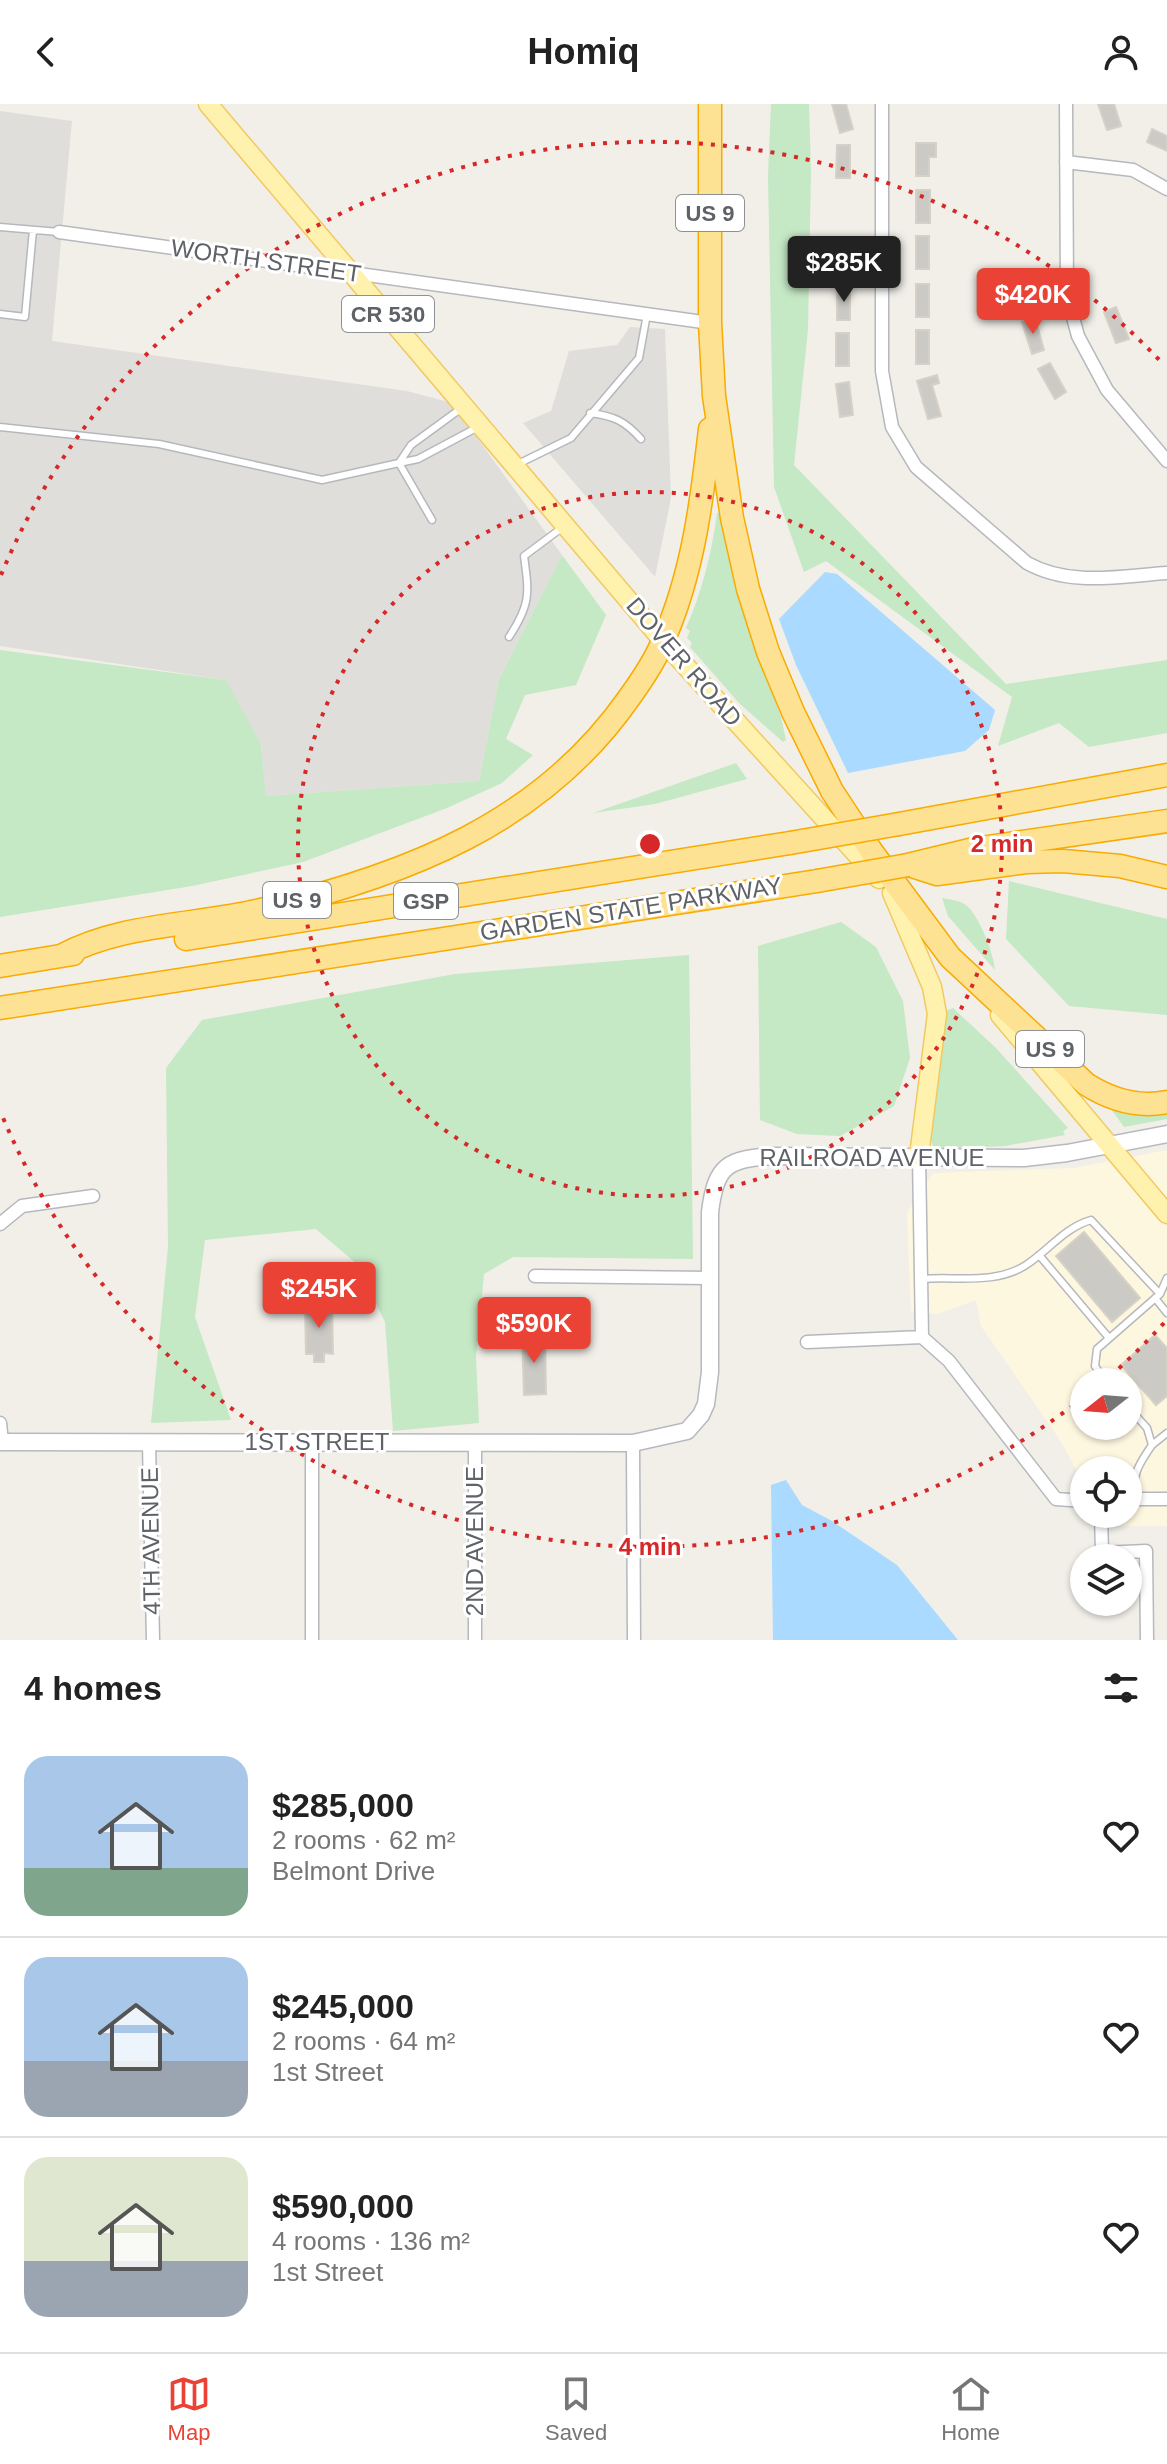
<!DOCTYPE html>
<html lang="en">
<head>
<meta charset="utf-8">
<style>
  body { margin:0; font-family:Arial,sans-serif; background:#f2f2f2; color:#222; height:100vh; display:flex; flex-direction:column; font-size:30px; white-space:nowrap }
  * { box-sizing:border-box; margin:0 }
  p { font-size:26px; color:#767676 }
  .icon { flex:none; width:44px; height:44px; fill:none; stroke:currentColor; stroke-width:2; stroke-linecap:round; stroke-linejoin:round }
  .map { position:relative; height:1536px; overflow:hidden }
  .drawer { display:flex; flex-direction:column; background:#fff; flex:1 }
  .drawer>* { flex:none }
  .needle { width:52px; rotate:253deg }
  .fabs { position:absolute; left:1070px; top:1264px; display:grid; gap:16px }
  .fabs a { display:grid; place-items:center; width:72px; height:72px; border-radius:50%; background:#fff; box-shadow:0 2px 6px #0004; font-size:40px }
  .price { position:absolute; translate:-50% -68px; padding:0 18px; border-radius:8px; background:#ea4335; color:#fff; font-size:26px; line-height:52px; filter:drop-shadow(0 2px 4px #0008) }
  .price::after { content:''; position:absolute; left:50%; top:48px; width:24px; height:18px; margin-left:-12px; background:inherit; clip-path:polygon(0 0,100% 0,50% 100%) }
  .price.current { background:#222; color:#fff }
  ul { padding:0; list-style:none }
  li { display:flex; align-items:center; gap:24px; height:200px; padding:0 24px }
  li+li { border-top:2px solid #e0e0e0 }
  li span { display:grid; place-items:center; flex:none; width:224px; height:160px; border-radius:24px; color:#555 }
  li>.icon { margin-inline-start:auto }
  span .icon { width:96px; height:96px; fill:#fffc; stroke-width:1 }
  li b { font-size:34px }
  h2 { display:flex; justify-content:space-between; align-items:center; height:96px; padding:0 24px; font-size:34px }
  header { display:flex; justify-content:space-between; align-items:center; height:104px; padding:0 24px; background:#fff; font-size:36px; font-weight:600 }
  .menu { display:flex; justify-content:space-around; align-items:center; height:112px; border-top:2px solid #e0e0e0; background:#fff; font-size:22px; color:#767676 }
  .menu a { display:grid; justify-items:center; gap:4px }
  .menu .current { color:#ea4335 }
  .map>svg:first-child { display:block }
</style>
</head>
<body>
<header><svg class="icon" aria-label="back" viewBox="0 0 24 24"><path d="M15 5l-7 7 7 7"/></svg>Homiq<svg class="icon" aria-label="person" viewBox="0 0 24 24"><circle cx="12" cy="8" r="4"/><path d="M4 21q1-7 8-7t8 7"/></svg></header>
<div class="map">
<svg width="1167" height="1536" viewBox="0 0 1167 1536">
  <rect width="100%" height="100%" fill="#f1efe8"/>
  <!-- commercial -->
  <path fill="#fef7e0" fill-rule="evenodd" d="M1167 1046V1422H1106L1100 1410H1128V1366H1084V1381L1062 1339 981 1222 976 1196 938 1210 911 1207 907 1109 933 1069 1074 1064ZM1084 1278H1128V1322H1084Z"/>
  <!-- industrial -->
  <path fill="#e0deda" d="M0 7 72 17 52 237 407 287 452 299 562 451 499 575 479 677 266 692 261 640 225 576 0 542Z
    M630 223 665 225 671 394 655 473 523 319 551 307 569 247 617 241Z"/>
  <!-- green -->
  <path fill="#c5e8c5" d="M771 0H809L811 68 808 225 794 361 1006 580 1167 556V629L1089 643 1059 619 998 642 1012 593 826 457 804 468 774 383 768 72Z
    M717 409H723L754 539 781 613 786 636 783 638 739 599 690 543 692 539 687 534 690 527 686 524C702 488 712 448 717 409Z
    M562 451 606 511 576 581 525 591 506 635 533 651 502 679 447 704 303 758 192 782 0 813V546L226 576 261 640 266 692 479 677 499 575Z
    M736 659 747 675 655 700 593 709Z
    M1009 777 1167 815V911L1069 902 1006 835Z
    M942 794C951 796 960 796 967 802 979 812 994 850 995 866L948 812Z
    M841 818 876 843 903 897 910 954 894 1002 840 1032 797 1030 760 1016 758 842Z
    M689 851 693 1155 513 1153 484 1170 476 1253 479 1319 393 1327 385 1218 357 1160 316 1125 205 1136 195 1213 231 1316 151 1319 168 1143 166 964 202 916 455 870Z
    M953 904 996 944 1068 1024 1063 1027 1065 1031 1005 1042 934 1045 930 1033 945 907Z
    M1109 1002 1167 1007V1015L1124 1023Z"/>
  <!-- water -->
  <path fill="#aadaff" d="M825 468 837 470 995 606 989 626 965 647 848 669 796 561 779 515Z
    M786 1376 802 1401 832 1417 897 1461 958 1536H773L771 1381Z"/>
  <!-- building -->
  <path fill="#cccac5" stroke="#d6d1c6" stroke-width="2" d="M832 0H846L853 25 840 29Z
    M1098 0H1114L1121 22 1107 26Z
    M1152 25 1167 32V47L1147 38Z
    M916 39H936V53H929V72H916Z
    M837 41H850V74H836Z
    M916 86H930V119H916Z
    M916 132H929V165H916Z
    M836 135H850V168H830V160H837Z
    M916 180H929V213H916Z
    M837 183H850V216H837Z
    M1116 203 1129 235 1116 239 1104 208Z
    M1035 214 1044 246 1032 250 1022 218Z
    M916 226H929V260H916Z
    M836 229H849V262H836Z
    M1050 259 1066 288 1055 295 1038 265Z
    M937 271 939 279 932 281 941 312 928 315 917 277Z
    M849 278 853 311 840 313 836 280Z
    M1084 1128 1140 1194 1112 1218 1056 1152Z
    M305 1199H332L333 1250 324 1249V1258H314V1250H306Z
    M522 1231H545L546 1290 524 1291Z
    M1155 1231 1167 1244V1292L1156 1301 1121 1261Z"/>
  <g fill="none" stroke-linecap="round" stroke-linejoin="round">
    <!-- lane casing -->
    <g stroke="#b5b8bc" stroke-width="9">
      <path id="lane" d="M0 123 59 128
        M0 210 25 213 33 126
        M463 303 411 341 399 359 418 355 478 323
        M590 309C614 312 625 317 641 335
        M0 323 159 340 322 376 399 359 432 416
        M518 360 571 334 639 254 647 210
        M509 533C531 500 529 489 524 452L563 423
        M1039 1151 1109 1234
        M922 1175C956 1172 995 1181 1026 1161 1049 1146 1064 1124 1091 1116L1160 1190
        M1155 1194 1167 1209
        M1106 1278 1095 1262 1097 1245 1160 1190 1167 1174
        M1128 1303 1147 1324 1152 1341C1140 1359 1130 1371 1137 1394
        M1152 1341 1167 1329"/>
    </g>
    <!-- street casing -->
    <g stroke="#b5b8bc" stroke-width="15">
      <path id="street" d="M882 0V267L892 323 916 363 1027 459C1070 483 1120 472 1167 469
        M1066 0 1067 191 1078 232 1107 286 1167 357
        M1066 58 1133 66 1167 85
        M59 128 710 219
        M919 1052 922 1233
        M0 1120 22 1102 93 1092
        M535 1172 710 1174
        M807 1238 922 1233 949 1257 1056 1395 1084 1397
        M0 1319 2 1338
        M312 1338V1536
        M475 1338V1536
        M149 1339 153 1536
        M633 1339 634 1536
        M1128 1395H1167
        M1101 1410 1102 1449 1146 1447 1147 1536"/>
    </g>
    <!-- secondary casing -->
    <g stroke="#b6babf" stroke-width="19">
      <path id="secondary" d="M0 1338 633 1339 687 1327 701 1311 706 1300 710 1268V1108C716 1060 728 1055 774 1052L1024 1054 1067 1049 1167 1030"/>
    </g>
    <!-- primary casing -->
    <g stroke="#f2c960" stroke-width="21">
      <path id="primary" d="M208 0 663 537 879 775
        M892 789 932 883 937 910 919 1052
        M1000 911 1167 1110"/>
    </g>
    <!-- highway casing -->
    <g stroke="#f9ab00" stroke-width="25">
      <path id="highway" d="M710 0V219L714 292 732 414 748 485 768 548 793 608 832 687 872 748 950 853 1086 980C1111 996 1137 1004 1167 998
        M899 720 1167 671
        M908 761 974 745 1167 717
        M909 761 937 770 1026 758 1063 757 1120 762 1167 773
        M186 835 790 739
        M61 852C122 819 194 822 261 806 406 771 541 720 629 594 642 576 655 557 663 537 693 470 702 396 710 325
        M0 862 73 850
        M0 904 817 777"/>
    </g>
    <!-- lane -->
    <use href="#lane" stroke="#fff" stroke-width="6"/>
    <!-- street -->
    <use href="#street" stroke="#fff" stroke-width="12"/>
    <!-- secondary -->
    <use href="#secondary" stroke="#fff" stroke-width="16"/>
    <!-- primary -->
    <use href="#primary" stroke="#fff2af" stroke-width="18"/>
    <!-- highway -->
    <use href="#highway" stroke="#fde293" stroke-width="22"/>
    <!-- highway-bridge casing -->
    <g stroke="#f9ab00" stroke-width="25" stroke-linecap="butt">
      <path id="highway-bridge" d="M790 739 899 720
        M817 777 908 761"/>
    </g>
    <!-- highway-bridge -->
    <use href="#highway-bridge" stroke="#fde293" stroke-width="22"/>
  </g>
  <!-- distance rings -->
  <g fill="none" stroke="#d62828" stroke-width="4" stroke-dasharray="4 8">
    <circle cx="650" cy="740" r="352"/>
    <path d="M1164 1219A703 703 0 0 1 1107 1275M1083 1294A703 703 0 0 1 1 1009M1 471A703 703 0 0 1 1164 261"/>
  </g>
  <g text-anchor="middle" stroke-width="6" stroke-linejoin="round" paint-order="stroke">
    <!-- shield labels -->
    <g fill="#fff" stroke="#8f9295" stroke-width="2">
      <rect x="676" y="91" width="68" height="36" rx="6"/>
      <rect x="342" y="192" width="92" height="36" rx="6"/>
      <rect x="263" y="778" width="68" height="36" rx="6"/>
      <rect x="394" y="779" width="64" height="36" rx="6"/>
      <rect x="1016" y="927" width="68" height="36" rx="6"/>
    </g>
    <g font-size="22" font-weight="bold" fill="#5f6368">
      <text x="710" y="117">US 9</text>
      <text x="388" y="218">CR 530</text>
      <text x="297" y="804">US 9</text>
      <text x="426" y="805">GSP</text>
      <text x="1050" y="953">US 9</text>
    </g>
    <!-- street labels -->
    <g font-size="24" fill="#5f6368" stroke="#fff">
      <text transform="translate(266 157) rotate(8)" y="8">WORTH STREET</text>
      <text transform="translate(684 558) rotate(49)" y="8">DOVER ROAD</text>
      <text transform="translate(631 805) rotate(-9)" y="8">GARDEN STATE PARKWAY</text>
      <text x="872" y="1062">RAILROAD AVENUE</text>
      <text x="317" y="1346">1ST STREET</text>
      <text transform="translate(151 1437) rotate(-91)" y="8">4TH AVENUE</text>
      <text transform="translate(475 1437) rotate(-90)" y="8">2ND AVENUE</text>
    </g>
  </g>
  <circle cx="650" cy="740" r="12" fill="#d62828" stroke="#fff" stroke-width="4"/>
  <g font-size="24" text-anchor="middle" font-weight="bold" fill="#d62828" stroke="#fff" stroke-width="6" stroke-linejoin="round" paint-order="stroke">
    <text x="1002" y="748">2 min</text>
    <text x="650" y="1451">4 min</text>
  </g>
</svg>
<div class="fabs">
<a><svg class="needle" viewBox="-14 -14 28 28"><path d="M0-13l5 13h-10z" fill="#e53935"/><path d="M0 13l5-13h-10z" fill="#767676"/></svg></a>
<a><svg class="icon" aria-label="locate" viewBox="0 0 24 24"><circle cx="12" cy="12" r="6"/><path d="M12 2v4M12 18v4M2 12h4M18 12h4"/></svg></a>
<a><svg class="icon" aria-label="layers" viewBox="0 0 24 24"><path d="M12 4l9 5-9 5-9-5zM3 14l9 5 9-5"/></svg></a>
</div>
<b class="price current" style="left:844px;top:200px">$285K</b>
<b class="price" style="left:1033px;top:232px">$420K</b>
<b class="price" style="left:319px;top:1226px">$245K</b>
<b class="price" style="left:534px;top:1261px">$590K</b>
</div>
<section class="drawer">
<h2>4 homes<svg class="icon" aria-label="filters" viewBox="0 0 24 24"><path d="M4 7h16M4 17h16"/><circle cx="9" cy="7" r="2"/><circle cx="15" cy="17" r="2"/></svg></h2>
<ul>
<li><span style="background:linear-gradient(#a9c7e8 70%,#7fa58c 0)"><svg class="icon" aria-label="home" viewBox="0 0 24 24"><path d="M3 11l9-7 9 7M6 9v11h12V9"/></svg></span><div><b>$285,000</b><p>2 rooms · 62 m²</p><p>Belmont Drive</p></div><svg class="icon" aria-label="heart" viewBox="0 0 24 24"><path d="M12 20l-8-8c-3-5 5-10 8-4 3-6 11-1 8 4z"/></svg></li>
<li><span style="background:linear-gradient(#a9c7e8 65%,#9aa5b1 0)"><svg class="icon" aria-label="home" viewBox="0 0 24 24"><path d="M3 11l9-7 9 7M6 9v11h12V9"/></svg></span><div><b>$245,000</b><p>2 rooms · 64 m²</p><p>1st Street</p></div><svg class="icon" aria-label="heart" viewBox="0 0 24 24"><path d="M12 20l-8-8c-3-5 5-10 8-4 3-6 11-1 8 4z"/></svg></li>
<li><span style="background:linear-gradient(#dfe7d0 65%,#9aa5b1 0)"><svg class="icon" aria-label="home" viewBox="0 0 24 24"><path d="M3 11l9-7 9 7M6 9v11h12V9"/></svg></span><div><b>$590,000</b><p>4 rooms · 136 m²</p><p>1st Street</p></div><svg class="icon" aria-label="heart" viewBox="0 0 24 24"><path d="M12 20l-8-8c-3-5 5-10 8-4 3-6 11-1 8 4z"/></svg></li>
</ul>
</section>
<nav class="menu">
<a class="current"><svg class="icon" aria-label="map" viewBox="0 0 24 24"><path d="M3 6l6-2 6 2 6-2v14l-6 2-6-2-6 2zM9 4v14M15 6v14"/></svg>Map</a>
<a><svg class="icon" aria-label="saved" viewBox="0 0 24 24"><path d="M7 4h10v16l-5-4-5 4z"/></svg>Saved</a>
<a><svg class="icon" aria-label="home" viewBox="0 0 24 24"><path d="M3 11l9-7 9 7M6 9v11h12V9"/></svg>Home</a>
</nav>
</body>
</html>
